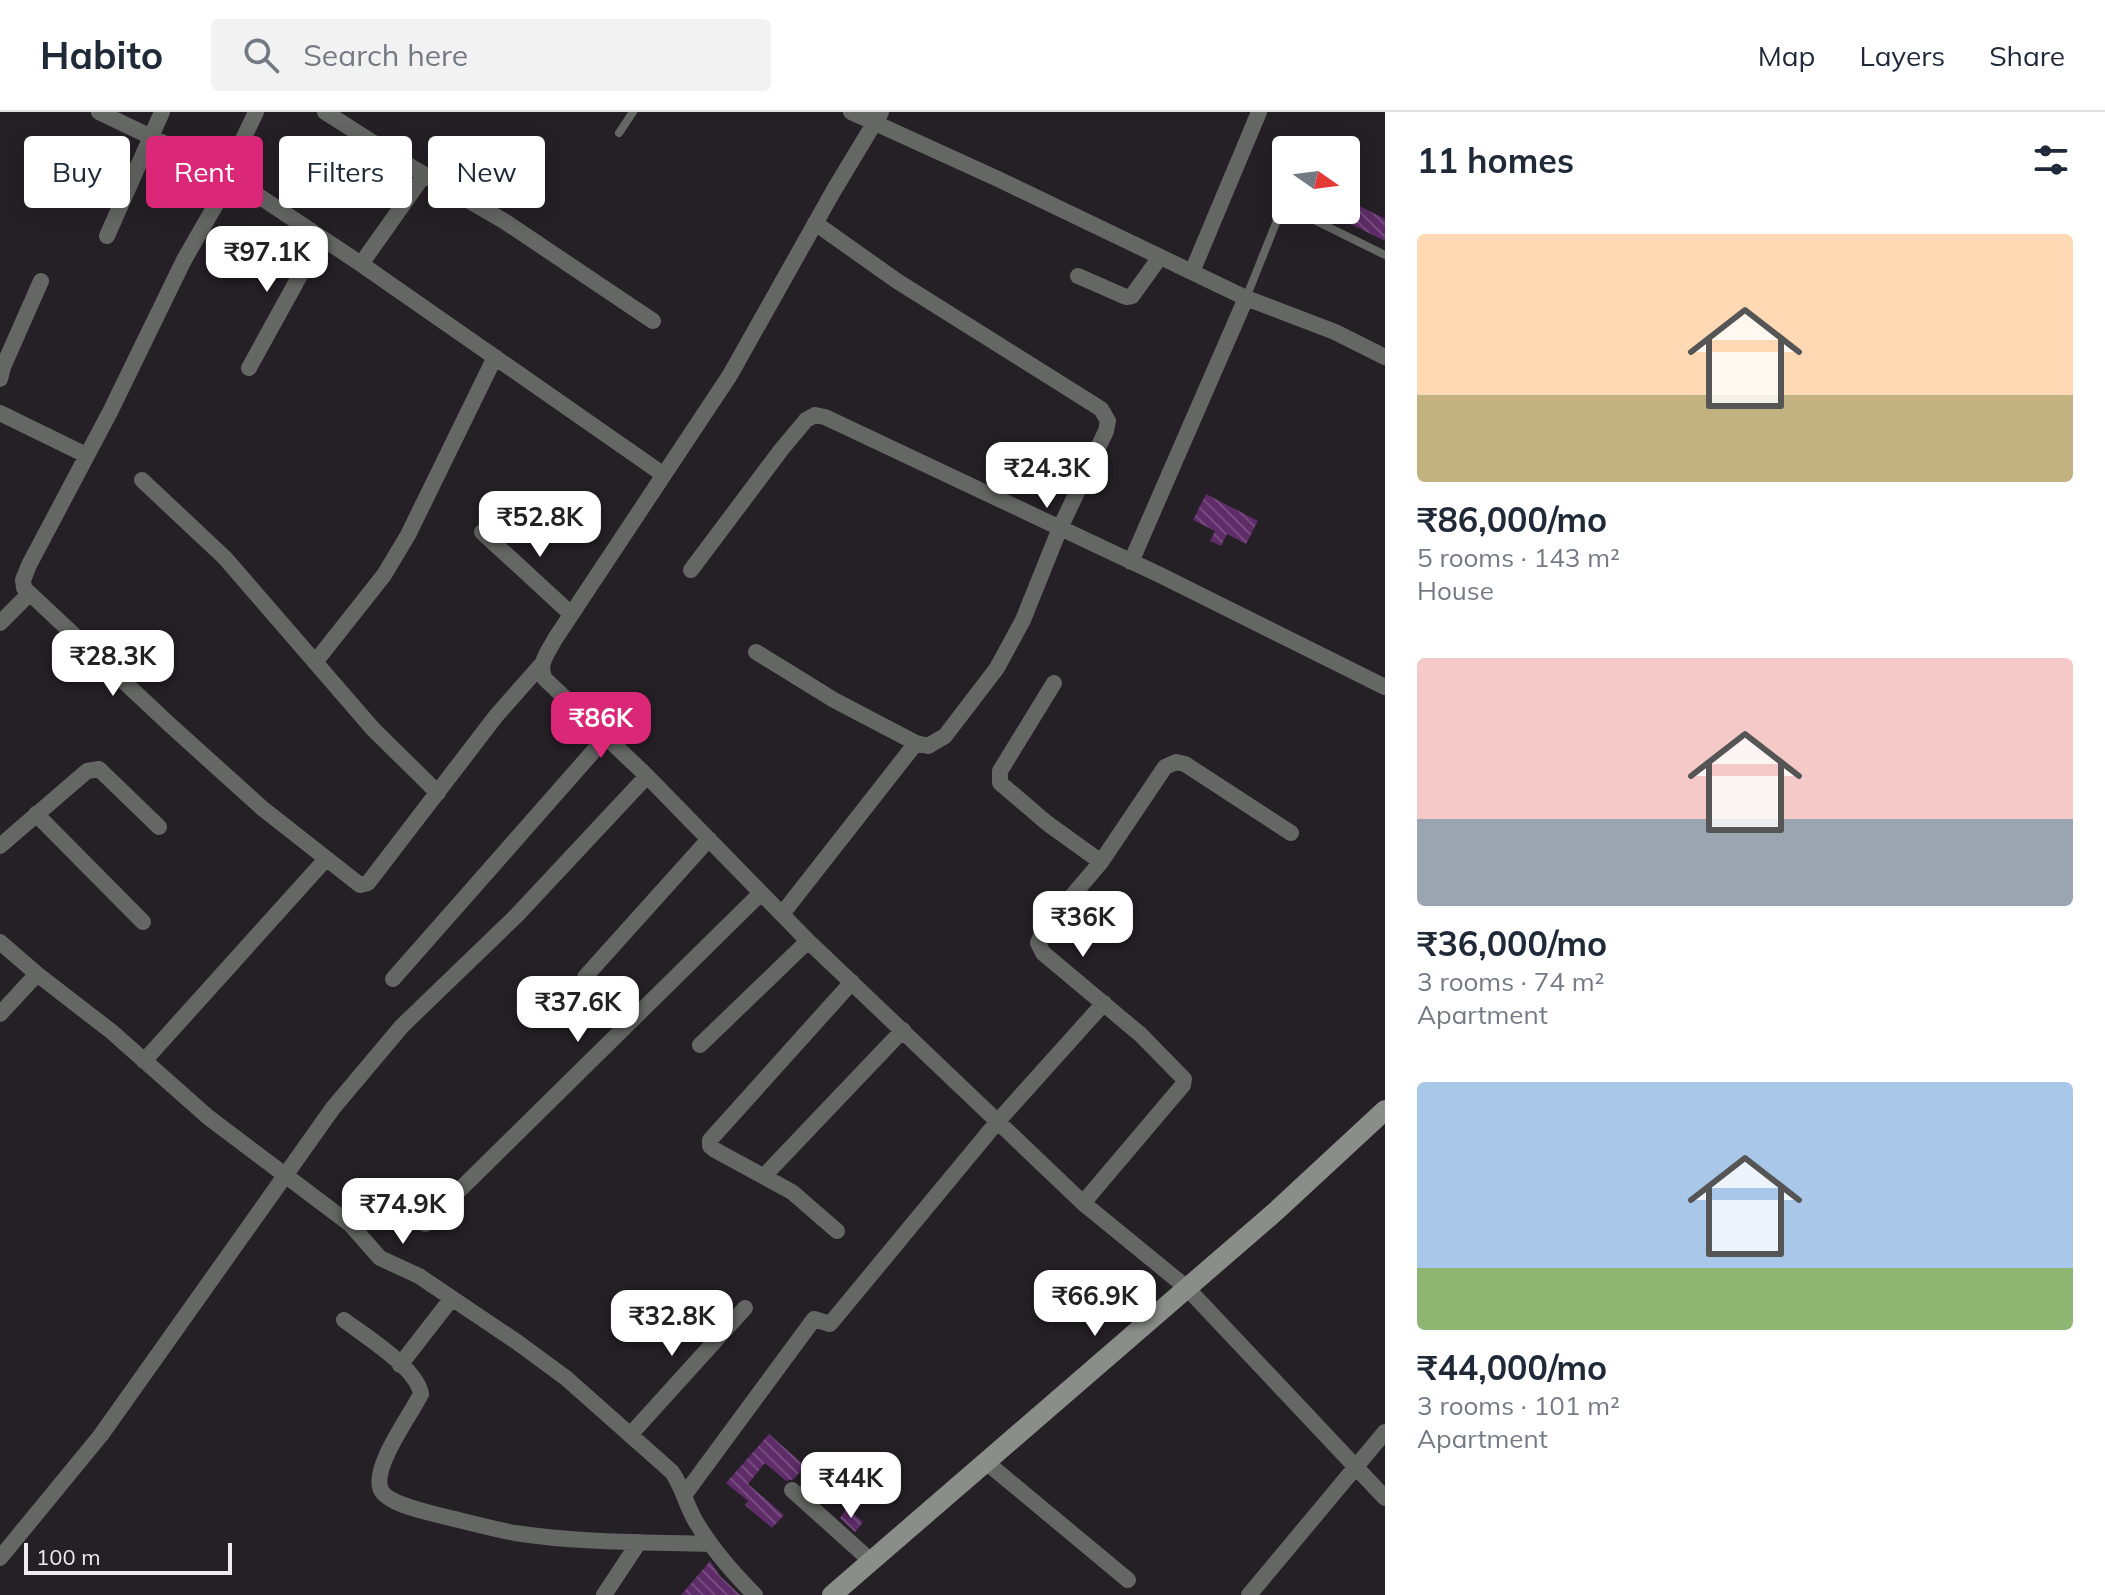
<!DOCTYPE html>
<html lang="en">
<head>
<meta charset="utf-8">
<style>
  body { margin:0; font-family:Mulish,sans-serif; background:#f2f2f3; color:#1f2937; height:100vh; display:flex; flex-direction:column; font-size:30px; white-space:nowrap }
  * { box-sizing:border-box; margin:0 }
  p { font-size:26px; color:#747a83 }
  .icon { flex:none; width:44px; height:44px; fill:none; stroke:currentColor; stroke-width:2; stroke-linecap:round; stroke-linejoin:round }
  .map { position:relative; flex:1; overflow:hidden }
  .details { display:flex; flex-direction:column; background:#fff; width:720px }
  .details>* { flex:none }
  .guide { position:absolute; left:24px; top:24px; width:760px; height:72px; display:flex; gap:16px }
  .needle { width:52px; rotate:104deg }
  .tools { position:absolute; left:1272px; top:24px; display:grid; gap:16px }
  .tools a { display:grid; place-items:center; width:88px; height:88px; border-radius:8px; background:#fff; box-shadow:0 4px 20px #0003; font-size:40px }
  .scale { position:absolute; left:24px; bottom:20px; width:208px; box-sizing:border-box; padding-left:8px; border:4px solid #efebef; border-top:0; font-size:22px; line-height:28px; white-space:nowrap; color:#efebef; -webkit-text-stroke:6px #252026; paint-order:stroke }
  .price { position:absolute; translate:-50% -68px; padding:0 18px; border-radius:16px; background:#fff; color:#222; font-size:26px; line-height:52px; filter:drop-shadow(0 2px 4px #0008) }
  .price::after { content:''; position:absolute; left:50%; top:48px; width:24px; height:18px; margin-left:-12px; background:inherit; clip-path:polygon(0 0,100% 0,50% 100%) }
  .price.active { background:#db2777; color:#fff }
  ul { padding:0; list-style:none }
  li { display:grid; align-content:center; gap:16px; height:424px; padding:0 32px }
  li span { display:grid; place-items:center; height:248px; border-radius:8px; color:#555 }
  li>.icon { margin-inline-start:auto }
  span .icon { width:144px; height:144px; fill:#fffc; stroke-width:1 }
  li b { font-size:34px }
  h2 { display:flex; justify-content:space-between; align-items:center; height:96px; padding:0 32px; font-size:34px }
  .tag { padding:0 28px; border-radius:8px; background:#fff; box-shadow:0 4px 20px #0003; font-size:28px; line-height:72px }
  .tag.active { background:#db2777; color:#fff }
  header { display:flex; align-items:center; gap:48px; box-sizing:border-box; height:112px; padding:0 40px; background:#fff; border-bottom:2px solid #e0e1e3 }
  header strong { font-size:38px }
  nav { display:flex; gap:44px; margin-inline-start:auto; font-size:28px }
  .search { width:560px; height:72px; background:#f2f2f3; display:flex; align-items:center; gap:20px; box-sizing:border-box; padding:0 28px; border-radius:8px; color:#747a83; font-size:30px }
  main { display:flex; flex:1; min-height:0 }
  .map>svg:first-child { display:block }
</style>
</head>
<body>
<header>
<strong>Habito</strong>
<div class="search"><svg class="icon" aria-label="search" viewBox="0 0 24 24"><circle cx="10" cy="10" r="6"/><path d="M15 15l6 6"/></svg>Search here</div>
<nav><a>Map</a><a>Layers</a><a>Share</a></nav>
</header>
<main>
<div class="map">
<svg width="1385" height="1483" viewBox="0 0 1385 1483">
  <defs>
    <pattern id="building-back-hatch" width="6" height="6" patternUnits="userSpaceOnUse" patternTransform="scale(2)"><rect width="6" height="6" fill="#5e2c68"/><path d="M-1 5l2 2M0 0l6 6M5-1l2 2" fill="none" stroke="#754b7e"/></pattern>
  </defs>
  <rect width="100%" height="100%" fill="#252026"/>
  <!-- building -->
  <path fill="url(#building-back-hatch)" d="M1346 87 1385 107V129L1322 98H1346Z
    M1206 382 1258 409 1246 432 1227 422 1221 434 1210 429 1215 419 1193 408Z
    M769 1322 805 1354 794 1367 786 1369 765 1351 748 1372 784 1403 772 1416 745 1393 748 1389 726 1371Z
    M847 1396 863 1410 855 1420 840 1406Z
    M710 1449 720 1464 740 1483H681Z"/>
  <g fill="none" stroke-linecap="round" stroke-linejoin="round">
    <!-- service -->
    <path stroke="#646763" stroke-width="8" d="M619 21 633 0
      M1246 186 1280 101 1284 98 1308 105 1385 143"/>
    <!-- minor -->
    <path stroke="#646763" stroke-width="16" d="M99 0 218 57 361 152 664 363
      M325 0 413 56 504 109 653 209
      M851 0 998 67 1246 186 1335 220 1385 245
      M881 0 834 78 730 263 555 527C548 540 537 553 545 567L647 664 808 829 1083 1091 1187 1176 1385 1386
      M226 63 256 0
      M231 66 184 148 110 300 29 453 23 468 24 476 169 612 262 696 360 773 368 771 496 604 541 553
      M107 124 162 0
      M361 152 424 63
      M1192 160 1259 0
      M1078 164 1126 185 1132 184 1160 145
      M249 256 320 127
      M0 267 3 255 41 169
      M0 301 86 343
      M142 368 225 446 373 617 438 681
      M482 420 571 502
      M1131 450 1246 186
      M691 458 781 338 806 308 815 303 825 305 1160 463 1385 575
      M0 511 29 482
      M756 540 834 588 916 631 928 634 945 624 997 556 1023 508 1060 416 1106 319 1108 309 1101 297 897 169 815 111
      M316 549 384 463 408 423 495 245
      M1054 571 1000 659V671L1047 711 1101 750
      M36 702 143 810
      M0 734 87 659 99 657 159 715
      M782 802 916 631
      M0 830 37 862 112 920 208 1005 350 1112 380 1146 419 1164 517 1230 566 1266 672 1360C683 1376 686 1393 696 1410 712 1437 733 1461 755 1483
      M585 865 709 727
      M393 867 606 625
      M0 902 37 862
      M700 933 808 829
      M144 949 326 747
      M765 1063 903 918
      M1083 1091 1183 973 1184 967 1141 923 1043 841 1038 831 1044 817 1101 750 1165 655 1176 650 1185 652 1291 721
      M425 1112 761 781
      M837 1119 792 1080 715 1038 710 1034V1028L852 870
      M344 1208C365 1224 417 1256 421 1282 410 1304 374 1352 380 1375 383 1391 424 1399 438 1403 464 1409 489 1416 515 1421 579 1431 646 1430 710 1432
      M400 1253 452 1186
      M630 1323 745 1196
      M986 1350 1128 1468
      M792 1378 871 1449
      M685 1382 814 1207 830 1212 998 1009 1104 891
      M0 1446 101 1323 333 996 402 914 517 803 647 664
      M604 1483 639 1430
      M1249 1483 1385 1320"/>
    <!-- secondary -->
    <path stroke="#8a8e88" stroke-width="20" d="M832 1483 1275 1100 1385 998"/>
  </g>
</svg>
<div class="tools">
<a><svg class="needle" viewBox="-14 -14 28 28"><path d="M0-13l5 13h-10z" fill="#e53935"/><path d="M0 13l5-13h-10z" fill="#747a83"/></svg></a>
</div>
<div class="scale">100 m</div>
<b class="price" style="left:267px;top:182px">₹97.1K</b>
<b class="price" style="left:1047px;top:398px">₹24.3K</b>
<b class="price" style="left:540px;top:447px">₹52.8K</b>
<b class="price" style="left:113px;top:586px">₹28.3K</b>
<b class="price active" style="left:601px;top:648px">₹86K</b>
<b class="price" style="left:1083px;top:847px">₹36K</b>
<b class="price" style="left:578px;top:932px">₹37.6K</b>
<b class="price" style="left:403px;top:1134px">₹74.9K</b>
<b class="price" style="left:1095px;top:1226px">₹66.9K</b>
<b class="price" style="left:672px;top:1246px">₹32.8K</b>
<b class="price" style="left:851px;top:1408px">₹44K</b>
<div class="guide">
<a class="tag">Buy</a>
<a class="tag active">Rent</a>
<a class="tag">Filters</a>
<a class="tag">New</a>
</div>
</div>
<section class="details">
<h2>11 homes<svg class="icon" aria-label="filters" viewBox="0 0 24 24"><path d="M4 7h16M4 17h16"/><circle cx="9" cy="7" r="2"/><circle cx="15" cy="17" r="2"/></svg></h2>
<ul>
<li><span style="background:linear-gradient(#ffd9b3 65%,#c2b280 0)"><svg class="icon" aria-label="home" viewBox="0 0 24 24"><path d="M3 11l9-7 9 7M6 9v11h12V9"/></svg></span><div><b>₹86,000/mo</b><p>5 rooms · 143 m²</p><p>House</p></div></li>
<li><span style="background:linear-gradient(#f6c9c9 65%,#9aa5b1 0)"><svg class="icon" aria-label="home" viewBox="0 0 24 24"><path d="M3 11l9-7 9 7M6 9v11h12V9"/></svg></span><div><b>₹36,000/mo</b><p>3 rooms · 74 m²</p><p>Apartment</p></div></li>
<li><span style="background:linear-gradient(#a9c7e8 75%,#8fb573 0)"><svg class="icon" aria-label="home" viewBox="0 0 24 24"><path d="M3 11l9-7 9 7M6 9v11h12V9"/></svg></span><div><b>₹44,000/mo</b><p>3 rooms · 101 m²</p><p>Apartment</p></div></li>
</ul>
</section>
</main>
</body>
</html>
